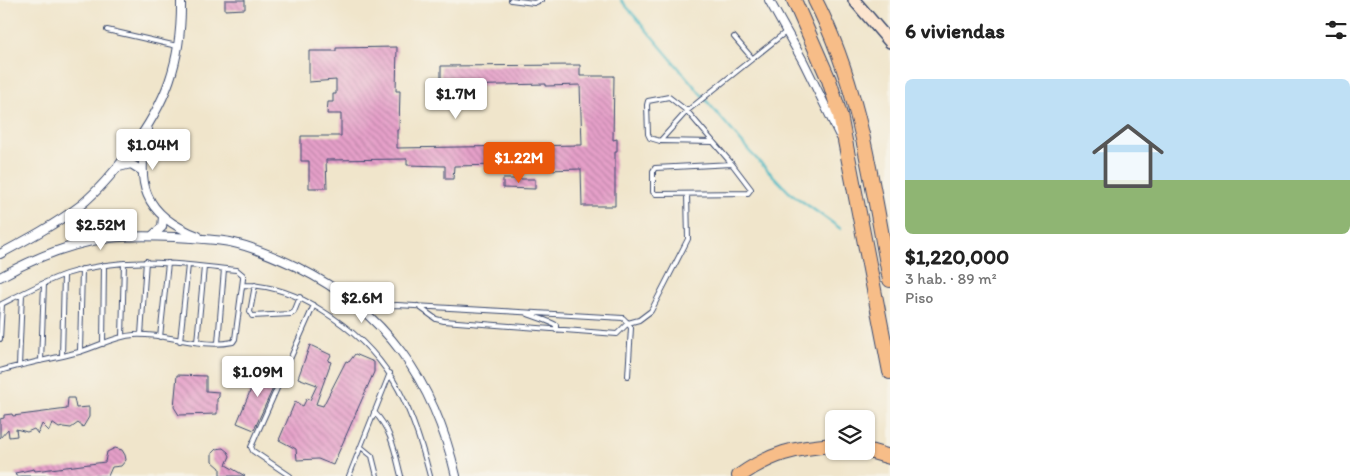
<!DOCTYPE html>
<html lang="es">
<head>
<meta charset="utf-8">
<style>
  body { margin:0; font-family:Itim,sans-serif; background:#f6f6f6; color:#222; height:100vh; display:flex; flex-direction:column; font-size:19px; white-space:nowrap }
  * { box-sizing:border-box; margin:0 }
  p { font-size:16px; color:#767676 }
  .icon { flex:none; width:28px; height:28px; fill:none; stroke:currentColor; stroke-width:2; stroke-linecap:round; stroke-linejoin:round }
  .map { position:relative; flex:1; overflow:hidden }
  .drawer { display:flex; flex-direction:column; background:#fff; width:475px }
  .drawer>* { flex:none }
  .buttons { position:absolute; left:825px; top:410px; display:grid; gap:10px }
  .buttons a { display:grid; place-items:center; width:50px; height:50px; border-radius:8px; background:#fff; box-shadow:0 1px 4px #0004; font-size:25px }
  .price { position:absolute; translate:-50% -42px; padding:0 11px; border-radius:5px; background:#fff; color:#222; font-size:16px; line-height:32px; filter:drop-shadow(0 1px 2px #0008) }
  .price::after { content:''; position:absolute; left:50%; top:30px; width:15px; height:11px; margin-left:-8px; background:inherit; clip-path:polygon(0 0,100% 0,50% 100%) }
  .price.on { background:#ea580c; color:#fff }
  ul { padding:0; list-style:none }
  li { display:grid; align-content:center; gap:10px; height:265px; padding:0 15px }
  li+li { border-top:1px solid #e0e0e0 }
  li span { display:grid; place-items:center; height:155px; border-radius:8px; color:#555 }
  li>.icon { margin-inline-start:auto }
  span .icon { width:90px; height:90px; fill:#fffc; stroke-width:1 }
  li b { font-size:21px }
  h2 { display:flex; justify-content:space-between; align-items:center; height:60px; padding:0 15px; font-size:21px }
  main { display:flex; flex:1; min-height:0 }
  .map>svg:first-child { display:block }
</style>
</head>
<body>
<main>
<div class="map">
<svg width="890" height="476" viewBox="0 0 890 476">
  <defs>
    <pattern id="building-back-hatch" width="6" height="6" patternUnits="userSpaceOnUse" patternTransform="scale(1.25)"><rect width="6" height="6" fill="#e6a0c9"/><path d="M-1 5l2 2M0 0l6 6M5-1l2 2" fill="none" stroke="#ba83a6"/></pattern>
  </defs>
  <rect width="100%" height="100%" fill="#f7f3e8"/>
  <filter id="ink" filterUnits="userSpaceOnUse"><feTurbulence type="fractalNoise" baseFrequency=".02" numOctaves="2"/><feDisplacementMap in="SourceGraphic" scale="10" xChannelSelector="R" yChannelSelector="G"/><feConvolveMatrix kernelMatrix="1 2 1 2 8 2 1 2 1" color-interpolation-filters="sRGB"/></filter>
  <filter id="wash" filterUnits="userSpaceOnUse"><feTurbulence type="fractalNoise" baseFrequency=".0096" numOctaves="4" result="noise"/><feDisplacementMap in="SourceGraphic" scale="20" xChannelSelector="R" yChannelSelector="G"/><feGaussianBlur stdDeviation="1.12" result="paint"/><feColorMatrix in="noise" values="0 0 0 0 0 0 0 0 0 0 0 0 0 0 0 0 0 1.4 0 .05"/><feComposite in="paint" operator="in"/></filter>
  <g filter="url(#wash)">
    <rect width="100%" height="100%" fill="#f0e5cb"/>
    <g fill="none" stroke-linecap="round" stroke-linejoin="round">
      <!-- stream -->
      <path stroke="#48b7c2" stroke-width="2.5" d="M621 0 750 152 789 192 841 229"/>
    </g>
    <g id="blocks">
      <!-- building -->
      <path fill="url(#building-back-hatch)" d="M225 0H245V9L225 10Z
        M397 47 396 91H400L399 130H397V148L582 145 580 85 546 86V84L455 86V97L445 96V85H441V66L580 65V76H614L613 140 617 139V152H615V206H582L581 169 546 170V164L454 166 453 179H445V166L407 165V159L326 160 327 188H309V161H301V136H341V114H327L328 102H333V94H336V80L309 82V51H336V48Z
        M503 179H535V189L503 188Z
        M310 345 331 355 328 361 331 362 316 404 323 406 346 361 349 362 355 354 374 362V372L333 465 318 459 297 460 296 449 279 440 295 402 303 406 307 398 310 400 317 385 298 378Z
        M260 367 279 375 254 430 237 423Z
        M177 375 206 376V391L219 392V397L217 399V414L179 415 174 407Z
        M68 398H74L76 408 89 407V417L83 427 78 423 71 428 63 427 59 428 52 423 49 431 42 424 38 434 34 429 27 432 16 429 17 436 9 437 8 429 0 438V419L4 418V415L12 414 13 416 67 409Z
        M115 448 122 450 125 455 126 460 121 466 112 467 108 476H16L15 473 34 469 35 471 105 462 107 452Z
        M223 448 228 452 230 456 226 465 245 476H220V468L212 461V453L216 449Z"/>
    </g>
  </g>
  <g filter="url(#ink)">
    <use href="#blocks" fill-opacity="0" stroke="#3b4a6e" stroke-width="1"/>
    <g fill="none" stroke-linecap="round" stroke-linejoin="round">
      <!-- lane casing -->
      <g stroke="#3b4a6e" stroke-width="6">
        <path id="lane" d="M511 0 534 3 541 0
          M107 30 177 46
          M734 37 752 58
          M660 141 687 111 787 31
          M713 142 660 141 650 138 648 134 647 105 648 101 669 97 687 111 732 164 751 189 748 193 656 194 653 192V171L655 168 732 164
          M243 285C272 285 296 294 321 310 388 351 411 402 430 476
          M255 285 250 312 252 316 291 314 294 312 300 297
          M0 305C21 294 43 282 66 274 124 255 178 264 237 270L243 275V279L235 339 233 342C200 349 167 333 134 335 115 336 97 347 79 352 53 359 25 363 0 371
          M418 306 436 319 444 321 617 334 628 323 639 320 651 311 688 239 687 194
          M367 313 382 306 397 305 623 318 628 323 631 328 628 376
          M528 314C535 317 550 321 556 325V330
          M141 335 146 261
          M122 337 124 263
          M160 337 168 263
          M0 339 2 304
          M180 341 188 265
          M197 342 204 267
          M218 343 224 269
          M103 344 104 265
          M80 351 82 269
          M62 356 64 275
          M41 361 44 284
          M19 366 22 294
          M374 412C392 430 395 453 401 476
          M361 447 372 456 377 476
          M290 476 253 451 251 447 314 305
          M349 476 390 373"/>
      </g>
      <!-- street casing -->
      <g stroke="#3b4a6e" stroke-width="10">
        <path id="street" d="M769 0 803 61 840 136
          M148 130C135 183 143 215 198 236
          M119 167 131 164 142 171
          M152 236 162 227 163 217
          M0 254C28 239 56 224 81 205 100 189 115 171 130 151 166 103 182 62 181 0
          M0 277C34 258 71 243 110 238 131 235 153 236 174 237 193 238 212 239 230 242 254 247 276 257 297 267 386 311 434 381 456 476"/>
      </g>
      <!-- secondary casing -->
      <g stroke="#3b4a6e" stroke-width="14">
        <path id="secondary" d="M854 0 890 42"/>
      </g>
      <!-- highway casing -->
      <g stroke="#3b4a6e" stroke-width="16">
        <path id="highway" d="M794 0 829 80 840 115 890 372
          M815 0C860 87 872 185 890 280
          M866 450 890 457
          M739 476C772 453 794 448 834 445"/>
      </g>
      <!-- lane -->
      <use href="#lane" stroke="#fff" stroke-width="4"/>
      <!-- street -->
      <use href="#street" stroke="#fff" stroke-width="8"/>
      <!-- secondary -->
      <use href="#secondary" stroke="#fce5cf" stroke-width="11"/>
      <!-- highway -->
      <use href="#highway" stroke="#f7bd88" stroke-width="14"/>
    </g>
  </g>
</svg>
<div class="buttons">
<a><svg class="icon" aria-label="layers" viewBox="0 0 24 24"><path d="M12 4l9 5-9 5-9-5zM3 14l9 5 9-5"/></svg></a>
</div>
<b class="price" style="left:456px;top:120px">$1.7M</b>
<b class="price" style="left:153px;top:171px">$1.04M</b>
<b class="price on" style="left:519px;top:184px">$1.22M</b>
<b class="price" style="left:101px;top:251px">$2.52M</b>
<b class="price" style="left:362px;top:324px">$2.6M</b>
<b class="price" style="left:258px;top:398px">$1.09M</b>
</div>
<section class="drawer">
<h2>6 viviendas<svg class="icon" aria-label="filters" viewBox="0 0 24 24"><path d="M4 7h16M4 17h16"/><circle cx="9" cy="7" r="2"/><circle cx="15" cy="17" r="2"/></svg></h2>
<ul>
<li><span style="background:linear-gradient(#bfe0f5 65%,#8fb573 0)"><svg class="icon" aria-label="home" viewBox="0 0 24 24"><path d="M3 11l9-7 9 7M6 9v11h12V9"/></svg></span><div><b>$1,220,000</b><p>3 hab. · 89 m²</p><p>Piso</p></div></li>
</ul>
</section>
</main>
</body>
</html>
